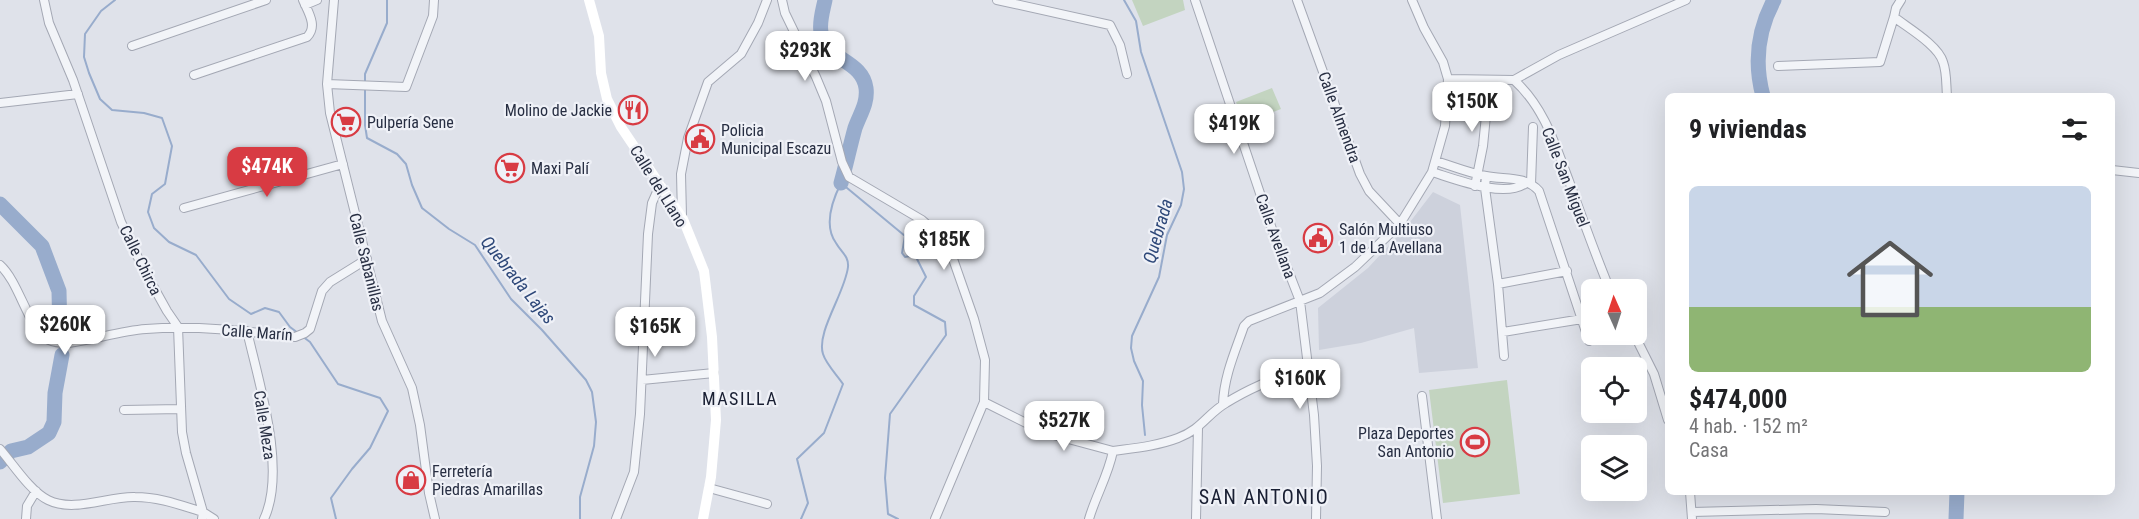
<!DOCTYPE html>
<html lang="es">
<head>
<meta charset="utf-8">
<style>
  body { margin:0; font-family:"Roboto Condensed",sans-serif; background:#f2f2f2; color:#202124; height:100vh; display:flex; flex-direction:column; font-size:22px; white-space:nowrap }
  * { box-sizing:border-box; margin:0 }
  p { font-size:20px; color:#757577 }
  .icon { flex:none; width:33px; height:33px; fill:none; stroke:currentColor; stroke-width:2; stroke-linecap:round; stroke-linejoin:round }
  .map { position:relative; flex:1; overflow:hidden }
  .sheet { position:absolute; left:1665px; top:93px; width:450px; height:402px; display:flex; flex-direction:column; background:#fff; border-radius:9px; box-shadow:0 6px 24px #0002 }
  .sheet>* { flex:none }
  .needle { width:39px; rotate:357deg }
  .controls { position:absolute; left:1581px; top:279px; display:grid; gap:12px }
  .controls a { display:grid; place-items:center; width:66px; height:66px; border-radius:9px; background:#fff; box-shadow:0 6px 24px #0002; font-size:30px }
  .price { position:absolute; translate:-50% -51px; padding:0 14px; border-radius:12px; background:#fff; color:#222; font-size:20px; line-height:39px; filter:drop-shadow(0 2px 3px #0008) }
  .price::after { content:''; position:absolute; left:50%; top:36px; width:18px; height:14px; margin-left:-9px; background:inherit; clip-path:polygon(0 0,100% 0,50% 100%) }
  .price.current { background:#d83b43; color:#fff }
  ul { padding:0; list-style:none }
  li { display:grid; align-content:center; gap:12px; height:318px; padding:0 24px }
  li span { display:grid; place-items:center; height:186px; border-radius:9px; color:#555 }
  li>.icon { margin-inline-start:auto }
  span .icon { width:108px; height:108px; fill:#fffc; stroke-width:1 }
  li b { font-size:26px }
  h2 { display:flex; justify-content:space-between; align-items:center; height:72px; padding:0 24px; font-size:26px }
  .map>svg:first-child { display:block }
</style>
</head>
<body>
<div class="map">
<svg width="2139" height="519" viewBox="0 0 2139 519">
  <rect width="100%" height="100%" fill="#dfe2ea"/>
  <!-- built -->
  <path fill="#cdd1dc" d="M1433 192 1460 205 1478 368 1419 373 1414 328 1361 343 1319 350 1318 308 1368 268 1407 226Z"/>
  <!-- green -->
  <path fill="#c3d4c0" d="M1132 0H1183L1185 10 1143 26Z
    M1272 88 1281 109 1244 123 1236 102Z
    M1507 380 1520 494 1443 503 1429 390Z"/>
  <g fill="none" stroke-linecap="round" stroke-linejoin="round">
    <!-- stream -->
    <path stroke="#98accc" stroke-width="2" d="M115 0 101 11 85 34 84 57 89 73 100 99 112 110 144 113 162 118 172 146 165 184 152 194 148 212 154 228 169 242 196 255 229 299 251 314 265 308 279 312 290 327 310 342 338 384 380 398 388 411 370 448 352 469 331 498 336 519
      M1124 0 1136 21 1141 52 1182 172 1184 189 1181 205 1167 235 1159 277 1132 336 1131 348 1134 361 1143 381 1142 405 1145 435
      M365 81V74L387 23V0
      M365 88V125L367 138 397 154 406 164 412 185 422 208 449 229 475 245 511 299 542 330 586 380 592 392 596 422 594 446 580 497V519
      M801 519 808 503 797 459 824 433 843 384C837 375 826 364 823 354 816 332 845 293 848 267 849 256 841 252 836 243 823 225 832 201 841 183L905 236 902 253 905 257 915 255 926 277 914 296V305L945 322 946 335 890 414 885 478 888 514 898 519"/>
    <!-- river -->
    <path stroke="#98accc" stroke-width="15" d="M825 0C823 10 819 22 821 32 825 61 862 59 866 88 868 103 860 114 855 128 850 146 846 165 841 183
      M1763 96C1754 63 1758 30 1774 0
      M0 204 42 246 59 291 60 335
      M0 462 11 451 28 447 49 433 54 422 55 393 62 355
      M1956 519 1957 492"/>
    <!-- street casing -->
    <g stroke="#a4a8b4" stroke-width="10">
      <path id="street" d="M44 0 49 23 73 80 121 222 143 268 167 311 178 327 182 432 186 453 203 512 214 519
        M334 0 327 84 330 113 382 321 412 388 420 425 429 493 435 519
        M782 0 785 13 816 77 826 101 842 162 849 177 922 220 939 235 952 256 974 319 985 360 984 402 935 519
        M997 0 1110 25 1120 45 1127 74
        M1195 0 1272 229 1300 301 1314 415 1317 466 1316 519
        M1297 0 1360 174 1369 191 1400 224
        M1901 0 1896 8 1894 17C1908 28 1938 45 1943 62 1947 73 1946 85 1947 96
        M305 5 317 0
        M132 46 266 0
        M1778 66 1880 62 1894 17
        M194 75 307 37C318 26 308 12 303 0
        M1448 79 1514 80C1544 107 1555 144 1569 181 1582 217 1595 254 1610 290
        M1514 80 1559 55 1686 0
        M327 84 406 87 433 16 434 0
        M0 103 78 94
        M1436 161C1452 166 1469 173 1486 176 1504 180 1525 175 1539 191L1589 341
        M2112 170 2139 173
        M1432 172C1455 179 1505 199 1526 183
        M1486 176 1485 188 1498 284 1504 356
        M1531 184 1533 127
        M1475 186 1483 146 1488 95
        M184 208 343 164
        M682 216 681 174 688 138 708 82 741 54 758 23 767 0
        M0 265C20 283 28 329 49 340 55 343 61 343 68 343 94 340 119 331 146 329 196 325 245 331 295 337L305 333 310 329 322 291 330 282 367 259
        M1498 284 1567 271
        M247 331C259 383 287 470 264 519
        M1503 332 1582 319
        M1634 334 1654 374 1668 420
        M642 380 714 373
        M1422 396 1437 519
        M984 402 1046 433 1113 451C1108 476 1096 495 1089 519
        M1223 404C1224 376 1235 352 1244 326L1249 321 1320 293 1355 267 1400 224 1432 172 1445 126 1448 79 1443 62 1424 28 1412 0
        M124 410 180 409
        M0 449C13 464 30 491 48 500 74 513 108 496 135 497 159 497 180 505 203 512L202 519
        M1113 451C1135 448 1157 446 1178 438 1202 429 1207 414 1226 403 1251 387 1279 377 1307 366
        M709 488 767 504
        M1690 492 1692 519
        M1692 512 1816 509 1885 512
        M26 519 27 506 36 491
        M616 519 634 472 640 414 648 234 652 203 660 185
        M1196 519 1198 428"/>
    </g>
    <!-- street -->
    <use href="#street" stroke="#f2f4f8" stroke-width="8"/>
    <!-- secondary -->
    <path stroke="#fff" stroke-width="10" d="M589 0 599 36 601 73 607 99 621 127 683 219 704 271 712 337 716 420 711 477 703 519"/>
  </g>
  <!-- icons -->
  <defs>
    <g id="restaurant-ring" transform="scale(1.5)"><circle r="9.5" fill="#eff1f7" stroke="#d83b43" stroke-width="1.5"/><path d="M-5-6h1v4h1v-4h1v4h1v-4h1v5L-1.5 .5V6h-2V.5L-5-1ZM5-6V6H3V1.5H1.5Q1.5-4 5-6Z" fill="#d83b43"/></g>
    <g id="supermarket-ring" transform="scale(1.5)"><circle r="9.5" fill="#eff1f7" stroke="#d83b43" stroke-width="1.5"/><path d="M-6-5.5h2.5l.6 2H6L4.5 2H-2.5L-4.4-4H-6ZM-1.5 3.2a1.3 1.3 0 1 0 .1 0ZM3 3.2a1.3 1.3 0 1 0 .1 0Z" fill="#d83b43"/></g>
    <g id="civic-ring" transform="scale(1.5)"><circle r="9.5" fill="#eff1f7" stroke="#d83b43" stroke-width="1.5"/><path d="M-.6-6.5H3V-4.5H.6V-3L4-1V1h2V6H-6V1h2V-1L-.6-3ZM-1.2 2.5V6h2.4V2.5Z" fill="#d83b43"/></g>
    <g id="stadium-ring" transform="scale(1.5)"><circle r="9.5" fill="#eff1f7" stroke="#d83b43" stroke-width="1.5"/><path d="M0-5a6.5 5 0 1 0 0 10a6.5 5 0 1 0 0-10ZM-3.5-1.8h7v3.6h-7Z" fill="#d83b43"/></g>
    <g id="shop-ring" transform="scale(1.5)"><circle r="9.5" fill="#eff1f7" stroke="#d83b43" stroke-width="1.5"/><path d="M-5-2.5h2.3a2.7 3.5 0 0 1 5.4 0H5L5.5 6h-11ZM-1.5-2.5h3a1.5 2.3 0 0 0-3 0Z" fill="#d83b43"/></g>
  </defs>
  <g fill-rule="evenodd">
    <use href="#restaurant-ring" x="633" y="110"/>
    <use href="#supermarket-ring" x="346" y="122"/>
    <use href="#civic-ring" x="700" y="139"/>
    <use href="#supermarket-ring" x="510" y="168"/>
    <use href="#civic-ring" x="1318" y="238"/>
    <use href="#stadium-ring" x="1475" y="442"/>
    <use href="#shop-ring" x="411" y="480"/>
  </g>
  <g text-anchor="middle" stroke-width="4.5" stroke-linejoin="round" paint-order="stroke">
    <!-- poi labels -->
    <g font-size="16" fill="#272e42" stroke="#eff1f7" text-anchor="start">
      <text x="612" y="116" text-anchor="end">Molino de Jackie</text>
      <text x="367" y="128">Pulpería Sene</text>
      <text x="721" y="136">Policia<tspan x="721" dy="18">Municipal Escazu</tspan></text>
      <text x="531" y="174">Maxi Palí</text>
      <text x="1339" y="235">Salón Multiuso<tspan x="1339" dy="18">1 de La Avellana</tspan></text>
      <text x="1454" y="439" text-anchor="end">Plaza Deportes<tspan x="1454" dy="18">San Antonio</tspan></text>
      <text x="432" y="477">Ferretería<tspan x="432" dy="18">Piedras Amarillas</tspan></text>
    </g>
    <!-- street labels -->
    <g font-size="16" fill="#272e42" stroke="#eff1f7">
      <text transform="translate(1340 117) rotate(70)" y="6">Calle Almendra</text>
      <text transform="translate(1566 177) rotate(69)" y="6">Calle San Miguel</text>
      <text transform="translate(659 186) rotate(58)" y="6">Calle del Llano</text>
      <text transform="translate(1276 236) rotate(70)" y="6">Calle Avellana</text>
      <text transform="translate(141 260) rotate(64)" y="6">Calle Chirca</text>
      <text transform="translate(367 262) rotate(76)" y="6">Calle Sabanillas</text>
      <text transform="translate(257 332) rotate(4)" y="6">Calle Marín</text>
      <text transform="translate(265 425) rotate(81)" y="6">Calle Meza</text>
    </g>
    <!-- water labels -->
    <g font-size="18" font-style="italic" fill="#2e4879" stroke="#eff1f7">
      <text transform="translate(1158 231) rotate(-74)" y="6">Quebrada</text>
      <text transform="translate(518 280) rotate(51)" y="6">Quebrada Lajas</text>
    </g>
    <!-- neighbourhood labels -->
    <g font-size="18" letter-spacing="1.5" fill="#191f33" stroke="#eff1f7">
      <text x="740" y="405">MASILLA</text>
    </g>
    <!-- quarter labels -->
    <g font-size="20" letter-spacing="1.5" fill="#191f33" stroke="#eff1f7">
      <text x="1264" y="504">SAN ANTONIO</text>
    </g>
  </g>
</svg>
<div class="controls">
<a><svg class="needle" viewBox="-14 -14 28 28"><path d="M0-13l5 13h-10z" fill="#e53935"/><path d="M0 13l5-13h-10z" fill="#757577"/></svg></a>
<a><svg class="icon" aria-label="locate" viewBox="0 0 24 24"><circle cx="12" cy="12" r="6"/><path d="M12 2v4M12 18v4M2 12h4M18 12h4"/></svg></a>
<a><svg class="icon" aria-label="layers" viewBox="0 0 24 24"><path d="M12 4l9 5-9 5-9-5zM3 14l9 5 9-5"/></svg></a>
</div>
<b class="price" style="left:805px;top:82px">$293K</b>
<b class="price" style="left:1472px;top:133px">$150K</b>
<b class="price" style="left:1234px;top:155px">$419K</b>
<b class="price current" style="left:267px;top:198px">$474K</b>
<b class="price" style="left:944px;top:271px">$185K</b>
<b class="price" style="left:65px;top:356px">$260K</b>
<b class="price" style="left:655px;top:358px">$165K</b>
<b class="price" style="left:1300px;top:410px">$160K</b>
<b class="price" style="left:1064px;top:452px">$527K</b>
<section class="sheet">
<h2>9 viviendas<svg class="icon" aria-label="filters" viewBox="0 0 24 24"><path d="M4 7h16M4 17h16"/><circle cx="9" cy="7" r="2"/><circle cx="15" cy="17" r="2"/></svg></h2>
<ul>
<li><span style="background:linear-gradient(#c9d6e8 65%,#8fb573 0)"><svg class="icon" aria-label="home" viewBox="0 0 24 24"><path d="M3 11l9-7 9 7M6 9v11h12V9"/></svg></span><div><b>$474,000</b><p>4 hab. · 152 m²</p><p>Casa</p></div></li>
</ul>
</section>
</div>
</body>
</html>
